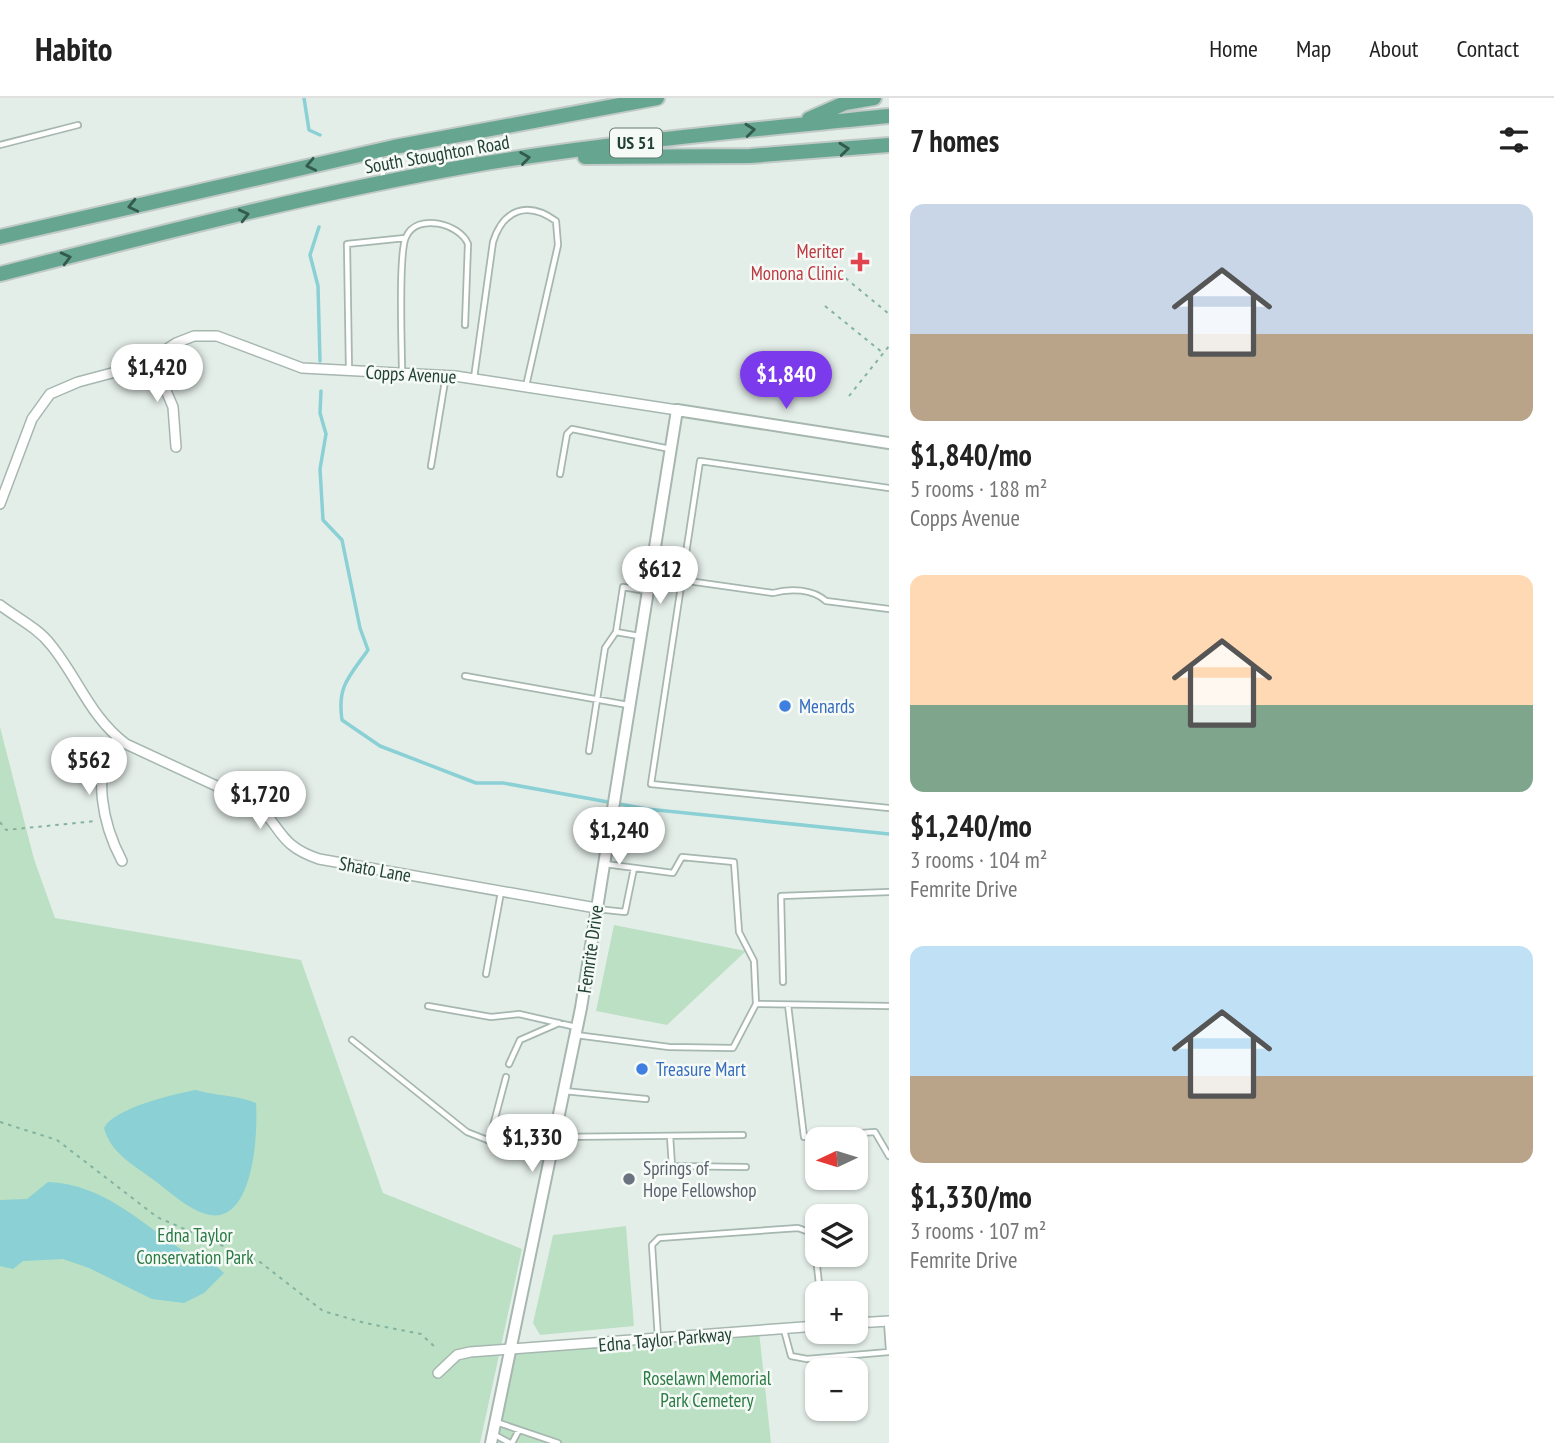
<!DOCTYPE html>
<html lang="en">
<head>
<meta charset="utf-8">
<style>
  body { margin:0; font-family:"PT Sans Narrow",sans-serif; background:#f2f2f2; color:#222; height:100vh; display:flex; flex-direction:column; font-size:26px; white-space:nowrap }
  * { box-sizing:border-box; margin:0 }
  p { font-size:23px; color:#767676 }
  .icon { flex:none; width:38px; height:38px; fill:none; stroke:currentColor; stroke-width:2; stroke-linecap:round; stroke-linejoin:round }
  .map { position:relative; flex:1; overflow:hidden }
  .panel { display:flex; flex-direction:column; background:#fff; width:665px }
  .panel>* { flex:none }
  .needle { width:46px; rotate:266deg }
  .buttons { position:absolute; left:805px; top:1029px; display:grid; gap:14px }
  .buttons a { display:grid; place-items:center; width:63px; height:63px; border-radius:14px; background:#fff; box-shadow:0 2px 5px #0004; font-size:35px }
  .price { position:absolute; translate:-50% -60px; padding:0 16px; border-radius:24px; background:#fff; color:#222; font-size:23px; line-height:46px; filter:drop-shadow(0 2px 4px #0008) }
  .price::after { content:''; position:absolute; left:50%; top:42px; width:21px; height:16px; margin-left:-10px; background:inherit; clip-path:polygon(0 0,100% 0,50% 100%) }
  .price.active { background:#7c3aed; color:#fff }
  ul { padding:0; list-style:none }
  li { display:grid; align-content:center; gap:14px; height:371px; padding:0 21px }
  li span { display:grid; place-items:center; height:217px; border-radius:14px; color:#555 }
  li>.icon { margin-inline-start:auto }
  span .icon { width:126px; height:126px; fill:#fffc; stroke-width:1 }
  li b { font-size:30px }
  h2 { display:flex; justify-content:space-between; align-items:center; height:84px; padding:0 21px; font-size:30px }
  header { display:flex; align-items:center; gap:42px; box-sizing:border-box; height:98px; padding:0 35px; background:#fff; border-bottom:2px solid #e0e0e0 }
  header strong { font-size:33px }
  nav { display:flex; gap:38px; margin-inline-start:auto; font-size:24px }
  main { display:flex; flex:1; min-height:0 }
  .map>svg:first-child { display:block }
</style>
</head>
<body>
<header>
<strong>Habito</strong>
<nav><a>Home</a><a>Map</a><a>About</a><a>Contact</a></nav>
</header>
<main>
<div class="map">
<svg width="889" height="1345" viewBox="0 0 889 1345">
  <rect width="100%" height="100%" fill="#e4eee9"/>
  <!-- green -->
  <path fill="#bce0c3" d="M0 629 34 761 55 820 301 862 383 1095 522 1151 480 1345H0Z
    M614 827 746 853 667 927 596 913Z
    M626 1128 634 1228 540 1237 533 1225 553 1137Z
    M759 1233 771 1345H491L512 1252Z"/>
  <!-- water -->
  <path fill="#8ad0d5" d="M196 992C216 998 238 997 256 1005 258 1035 254 1124 210 1117 189 1113 168 1092 151 1080 131 1065 111 1055 104 1030 114 1010 174 996 196 992Z
    M48 1084C102 1086 139 1123 182 1152 198 1162 209 1160 224 1175L204 1195 184 1205 152 1201 89 1170 63 1161 23 1163 13 1171 0 1168V1102L27 1101Z"/>
  <g fill="none" stroke-linecap="round" stroke-linejoin="round">
    <!-- stream -->
    <path stroke="#8ad0d5" stroke-width="3.5" d="M304 0 309 32 320 37
      M319 129 310 157 318 188 320 263
      M321 293 320 315 326 336 320 371 323 422 342 442 360 530 368 552C349 579 337 588 342 622L380 648 476 685H503L647 711 889 736"/>
    <!-- service casing -->
    <g stroke="#a6b7b0" stroke-width="8">
      <path id="service" d="M0 47 78 27
        M379 57 384 82
        M349 272 347 146 405 140
        M402 274C402 250 398 155 406 139 417 114 460 126 468 146L465 227
        M474 280 493 144C503 112 527 102 556 123L558 147 526 288
        M431 368 446 277
        M560 376 567 336 572 331 670 351
        M889 390 700 363 651 686 889 710
        M681 482 773 495C790 490 813 491 826 503L889 511
        M616 534 639 538
        M465 578 628 607
        M589 653 605 550 616 534 623 489 646 493
        M605 766 673 775 682 759 734 764 739 834 754 863 756 906 889 908
        M597 811 625 814 634 770
        M486 876 501 794
        M783 884 781 798 889 794
        M788 907 804 1039 875 1034 889 1058
        M428 908 491 919 519 916 576 929
        M576 937 669 949 733 950 756 906
        M352 942 467 1034 495 1045 551 1057
        M509 966 520 942 559 925
        M564 993 646 1001
        M670 1038 672 1068 746 1069
        M556 1039 743 1037
        M489 1043 506 979
        M887 1223 889 1252
        M784 1232 791 1258 807 1261 889 1254
        M658 1240 652 1147 659 1140 798 1130 809 1134 814 1141 820 1195
        M496 1324 558 1345
        M495 1337 510 1345
        M512 1345 519 1332"/>
    </g>
    <!-- minor casing -->
    <g stroke="#a6b7b0" stroke-width="12">
      <path id="minor" d="M153 262 173 309 176 349
        M0 406 32 321 50 296 78 284 142 267 176 245 194 238H217L302 270 455 278 677 312
        M0 507C17 520 38 530 51 547 78 580 90 619 126 646L251 704C283 725 274 746 319 761L596 810
        M118 640C89 672 104 729 122 763
        M856 1225 889 1223
        M438 1275 457 1257 470 1254 817 1228"/>
    </g>
    <!-- tertiary casing -->
    <g stroke="#a6b7b0" stroke-width="14">
      <path id="tertiary" d="M491 1345 581 910 677 312 889 345"/>
    </g>
    <!-- primary casing -->
    <g stroke="#c1cac7" stroke-width="18">
      <path id="primary" d="M809 21 845 5 874 0
        M585 59 750 58 889 47
        M0 139 394 49 657 0
        M0 176C157 136 315 95 474 67 611 44 751 32 889 18"/>
    </g>
    <!-- path -->
    <path stroke="#83b3a0" stroke-width="2" stroke-dasharray="3.5 5" stroke-linecap="butt" d="M836 170 832 175 841 182 843 178 889 216
      M825 208 883 255
      M849 298 889 248
      M0 724 6 732 96 723
      M0 1024 57 1042 157 1119 260 1164 323 1213 365 1225 421 1236 435 1249"/>
    <!-- service -->
    <use href="#service" stroke="#fff" stroke-width="4.5"/>
    <!-- minor -->
    <use href="#minor" stroke="#fff" stroke-width="9"/>
    <!-- tertiary -->
    <use href="#tertiary" stroke="#fff" stroke-width="10"/>
    <!-- primary -->
    <use href="#primary" stroke="#66a691" stroke-width="14"/>
  </g>
  <!-- one-way arrows -->
  <defs><path id="oneway-chevron" d="M-2-3.5L2.5 0L-2 3.5" fill="none" stroke-width="1.6" stroke-linecap="round" stroke-linejoin="round" transform="scale(1.75)"/></defs>
  <g stroke="#335a4d">
    <use href="#oneway-chevron" transform="translate(750 32) rotate(-6)"/>
    <use href="#oneway-chevron" transform="translate(844 51) rotate(-6)"/>
    <use href="#oneway-chevron" transform="translate(525 60) rotate(-8)"/>
    <use href="#oneway-chevron" transform="translate(311 67) rotate(168)"/>
    <use href="#oneway-chevron" transform="translate(133 108) rotate(167)"/>
    <use href="#oneway-chevron" transform="translate(244 117) rotate(-14)"/>
    <use href="#oneway-chevron" transform="translate(66 160) rotate(-14)"/>
  </g>
  <!-- markers -->
  <path fill="#e0444e" stroke="#f5faf7" stroke-width="2.5" d="M856.5 153.5h7v7h7v7h-7v7h-7v-7h-7v-7h7z"/>
  <g fill="#3f7fe0" stroke="#f5faf7" stroke-width="2.5">
    <circle cx="785" cy="608" r="7"/>
    <circle cx="642" cy="971" r="7"/>
  </g>
  <circle fill="#6b7280" stroke="#f5faf7" stroke-width="2.5" cx="629" cy="1081" r="7"/>
  <g text-anchor="middle" stroke-width="5" stroke-linejoin="round" paint-order="stroke">
    <!-- shield labels -->
    <rect fill="#f5faf7" stroke="#617870" stroke-width="2" x="610" y="30.5" width="52" height="29" rx="5"/>
    <g font-size="18" font-weight="bold" fill="#224136">
      <text x="636" y="51">US 51</text>
    </g>
    <!-- street labels -->
    <g font-size="19" fill="#224136" stroke="#f5faf7">
      <text transform="translate(437 56) rotate(-10)" y="7">South Stoughton Road</text>
      <text transform="translate(411 276) rotate(3)" y="7">Copps Avenue</text>
      <text transform="translate(375 771) rotate(10)" y="7">Shato Lane</text>
      <text transform="translate(590 851) rotate(-82)" y="7">Femrite Drive</text>
      <text transform="translate(665 1241) rotate(-5)" y="7">Edna Taylor Parkway</text>
    </g>
    <!-- health labels -->
    <g font-size="19" fill="#be3a42" stroke="#f5faf7" text-anchor="end">
      <text x="844" y="160">Meriter<tspan x="844" dy="22">Monona Clinic</tspan></text>
    </g>
    <!-- shop labels -->
    <g font-size="19" fill="#366cbe" stroke="#f5faf7" text-anchor="start">
      <text x="799" y="615">Menards</text>
      <text x="656" y="978">Treasure Mart</text>
    </g>
    <!-- worship labels -->
    <g font-size="19" fill="#5b616d" stroke="#f5faf7" text-anchor="start">
      <text x="643" y="1077">Springs of<tspan x="643" dy="22">Hope Fellowshop</tspan></text>
    </g>
    <!-- park labels -->
    <g font-size="19" fill="#2a7a43" stroke="#f5faf7">
      <text x="195" y="1144">Edna Taylor<tspan x="195" dy="22">Conservation Park</tspan></text>
      <text x="707" y="1287">Roselawn Memorial<tspan x="707" dy="22">Park Cemetery</tspan></text>
    </g>
  </g>
</svg>
<div class="buttons">
<a><svg class="needle" viewBox="-14 -14 28 28"><path d="M0-13l5 13h-10z" fill="#e53935"/><path d="M0 13l5-13h-10z" fill="#767676"/></svg></a>
<a><svg class="icon" aria-label="layers" viewBox="0 0 24 24"><path d="M12 4l9 5-9 5-9-5zM3 14l9 5 9-5"/></svg></a>
<a>+</a>
<a>−</a>
</div>
<b class="price" style="left:157px;top:306px">$1,420</b>
<b class="price active" style="left:786px;top:313px">$1,840</b>
<b class="price" style="left:660px;top:508px">$612</b>
<b class="price" style="left:89px;top:699px">$562</b>
<b class="price" style="left:260px;top:733px">$1,720</b>
<b class="price" style="left:619px;top:769px">$1,240</b>
<b class="price" style="left:532px;top:1076px">$1,330</b>
</div>
<section class="panel">
<h2>7 homes<svg class="icon" aria-label="filters" viewBox="0 0 24 24"><path d="M4 7h16M4 17h16"/><circle cx="9" cy="7" r="2"/><circle cx="15" cy="17" r="2"/></svg></h2>
<ul>
<li><span style="background:linear-gradient(#c9d6e8 60%,#b9a48a 0)"><svg class="icon" aria-label="home" viewBox="0 0 24 24"><path d="M3 11l9-7 9 7M6 9v11h12V9"/></svg></span><div><b>$1,840/mo</b><p>5 rooms · 188 m²</p><p>Copps Avenue</p></div></li>
<li><span style="background:linear-gradient(#ffd9b3 60%,#7fa58c 0)"><svg class="icon" aria-label="home" viewBox="0 0 24 24"><path d="M3 11l9-7 9 7M6 9v11h12V9"/></svg></span><div><b>$1,240/mo</b><p>3 rooms · 104 m²</p><p>Femrite Drive</p></div></li>
<li><span style="background:linear-gradient(#bfe0f5 60%,#b9a48a 0)"><svg class="icon" aria-label="home" viewBox="0 0 24 24"><path d="M3 11l9-7 9 7M6 9v11h12V9"/></svg></span><div><b>$1,330/mo</b><p>3 rooms · 107 m²</p><p>Femrite Drive</p></div></li>
</ul>
</section>
</main>
</body>
</html>
